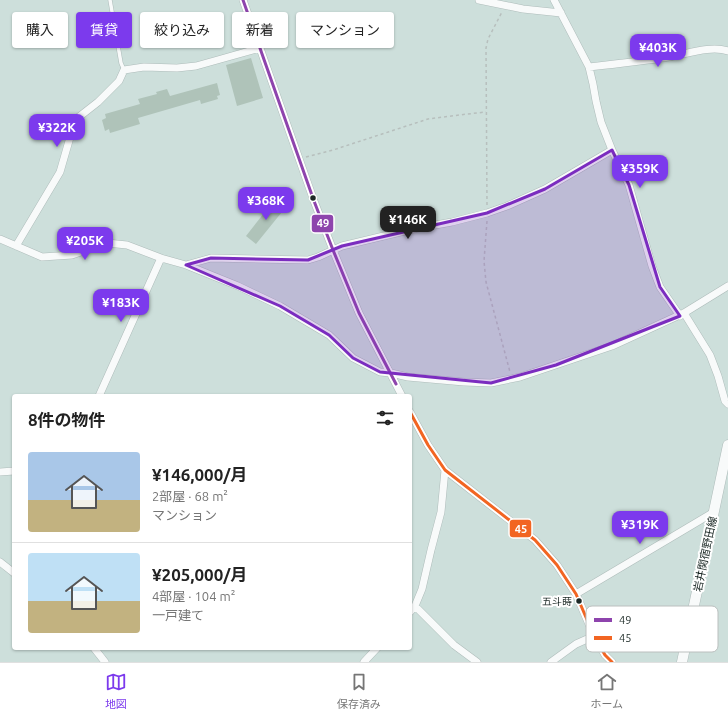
<!DOCTYPE html>
<html lang="ja">
<head>
<meta charset="utf-8">
<style>
  body { margin:0; font-family:Ubuntu,"Noto Sans JP",sans-serif; background:#f6f6f6; color:#222; height:100vh; display:flex; flex-direction:column; font-size:15px; white-space:nowrap }
  * { box-sizing:border-box; margin:0 }
  p { font-size:13px; color:#767676 }
  .icon { flex:none; width:22px; height:22px; fill:none; stroke:currentColor; stroke-width:2; stroke-linecap:round; stroke-linejoin:round }
  .map { position:relative; flex:1; overflow:hidden }
  .sheet { position:absolute; left:12px; top:394px; width:400px; height:256px; display:flex; flex-direction:column; background:#fff; border-radius:4px; box-shadow:0 1px 3px #0004 }
  .sheet>* { flex:none }
  .guide { position:absolute; left:12px; top:12px; width:400px; height:36px; display:flex; gap:8px }
  .price { position:absolute; translate:-50% -34px; padding:0 9px; border-radius:8px; background:#7c3aed; color:#fff; font-size:13px; line-height:26px; filter:drop-shadow(0 1px 2px #0008) }
  .price::after { content:''; position:absolute; left:50%; top:24px; width:12px; height:9px; margin-left:-6px; background:inherit; clip-path:polygon(0 0,100% 0,50% 100%) }
  .price.selected { background:#222; color:#fff }
  ul { padding:0; list-style:none }
  li { display:flex; align-items:center; gap:12px; height:100px; padding:0 16px }
  li+li { border-top:1px solid #e0e0e0 }
  li span { display:grid; place-items:center; flex:none; width:112px; height:80px; border-radius:4px; color:#555 }
  li>.icon { margin-inline-start:auto }
  span .icon { width:48px; height:48px; fill:#fffc; stroke-width:1 }
  li b { font-size:17px }
  h2 { display:flex; justify-content:space-between; align-items:center; height:48px; padding:0 16px; font-size:17px }
  .chip { padding:0 14px; border-radius:4px; background:#fff; box-shadow:0 1px 3px #0004; font-size:14px; line-height:36px }
  .chip.selected { background:#7c3aed; color:#fff }
  .tab-bar { display:flex; justify-content:space-around; align-items:center; height:56px; border-top:1px solid #e0e0e0; background:#fff; font-size:11px; color:#767676 }
  .tab-bar a { display:grid; justify-items:center; gap:2px }
  .tab-bar .selected { color:#7c3aed }
  .map>svg:first-child { display:block }
</style>
</head>
<body>
<div class="map">
<svg width="728" height="662" viewBox="0 0 728 662">
  <rect width="100%" height="100%" fill="#cddfdb"/>
  <!-- building -->
  <path fill="#afc3b9" d="M251 58 263 98 237 106 226 65Z
    M217 83 220 95 217 96 218 99 201 104 200 100 138 118 140 124 110 133 109 129 105 131 102 120 106 118 105 114 140 104 138 99 157 94 156 92 167 89 170 96Z
    M275 199 286 207 256 244 246 236Z"/>
  <g fill="none" stroke-linecap="round" stroke-linejoin="round">
    <!-- lane casing -->
    <g stroke="#aebcba" stroke-width="4.5">
      <path id="lane" d="M110 0 121 63 124 70"/>
    </g>
    <!-- street casing -->
    <g stroke="#aebcba" stroke-width="8">
      <path id="street" d="M243 0 314 201 333 250 359 313 402 396
        M479 0 523 9 561 13
        M554 0 589 67 593 84 596 101 601 122 612 150 629 185 652 266 660 287 680 316
        M589 67C616 64 643 61 669 57 687 54 711 45 728 51
        M0 239 42 257 72 255 107 243 127 245 161 258 186 265 238 286 280 306 329 335 353 358 380 372 391 373 408 377 464 382 491 383 520 377 612 346 684 313 728 286
        M16 246 60 172 75 120 98 102 119 81 124 70 144 67 177 68 196 66 221 59 260 48
        M186 265 211 258 308 260 318 257 342 246 413 229 452 222 487 213 507 206 545 189 612 150
        M684 313 710 355 718 376 725 401 728 404
        M99 396 161 258
        M410 412 428 445 445 470 535 540 557 565 576 594 594 636 605 655 612 662
        M0 472 14 471
        M0 562 14 573
        M576 594 714 512
        M415 606 454 645 477 662
        M410 612 415 606 422 589 431 550 441 512 445 470
        M94 648 105 662
        M364 662 377 648
        M551 662 576 644 594 636"/>
    </g>
    <!-- secondary casing -->
    <g stroke="#aebcba" stroke-width="11">
      <path id="secondary" d="M682 662 728 445"/>
    </g>
    <!-- path -->
    <path stroke="#b7bfbd" stroke-width="1.5" stroke-dasharray="3 3" stroke-linecap="butt" d="M306 157 333 150 428 119 459 115 486 112
      M487 205 486 48 488 39 502 12
      M487 221 484 261 486 282 510 372"/>
    <!-- lane -->
    <use href="#lane" stroke="#f8fafa" stroke-width="3.5"/>
    <!-- street -->
    <use href="#street" stroke="#f8fafa" stroke-width="7"/>
    <!-- secondary -->
    <use href="#secondary" stroke="#f8fafa" stroke-width="10"/>
    <!-- bus-1 casing -->
    <g stroke="#fff" stroke-width="6">
      <path id="bus-1" d="M243 0 314 201 333 250 359 313 396 384"/>
    </g>
    <!-- bus-2 casing -->
    <g stroke="#fff" stroke-width="6">
      <path id="bus-2" d="M410 412 428 445 445 470 535 540 557 565 576 594 594 636 605 655 612 662"/>
    </g>
    <!-- bus-1 -->
    <use href="#bus-1" stroke="#8e44ad" stroke-width="3"/>
    <!-- bus-2 -->
    <use href="#bus-2" stroke="#f26522" stroke-width="3"/>
  </g>
  <!-- marked area -->
  <path fill="#7b2cbf" fill-opacity="0.2" stroke="#7b2cbf" stroke-width="3" stroke-linejoin="round" d="M612 150 629 185 660 287 680 316 556 365 491 383 380 372 353 358 329 335 280 306 186 265 211 258 308 260 342 246 487 213 545 189Z"/>
  <!-- markers -->
  <g fill="#1c2926" stroke="#fff" stroke-width="1.5">
    <circle cx="313" cy="198" r="3.5"/>
    <circle cx="579" cy="601" r="3.5"/>
  </g>
  <g text-anchor="middle" stroke-width="4" stroke-linejoin="round" paint-order="stroke">
    <!-- bus labels -->
    <g font-size="10" fill="#1c2926" stroke="#fff" text-anchor="end">
      <text x="572" y="605">五斗蒔</text>
    </g>
    <!-- street labels -->
    <g font-size="11" fill="#1c2926" stroke="#fff">
      <text transform="translate(705 554) rotate(-78)" y="4">岩井関宿野田線</text>
    </g>
  </g>
  <!-- legend -->
  <rect x="586" y="606" width="132" height="46" rx="6" fill="#fff" stroke="#bbbfbe" stroke-width="1"/>
  <rect x="594" y="618" width="18" height="4" fill="#8e44ad"/>
  <rect x="594" y="636" width="18" height="4" fill="#f26522"/>
  <g font-size="11" fill="#1c2926">
    <text x="619" y="624">49</text>
    <text x="619" y="642">45</text>
  </g>
  <g stroke="#fff" stroke-width="1.5">
    <rect x="311" y="214" width="23" height="19" rx="4" fill="#8e44ad"/>
    <rect x="509" y="519" width="23" height="19" rx="4" fill="#f26522"/>
  </g>
  <g font-size="11" text-anchor="middle" font-weight="bold" fill="#fff">
    <text x="323" y="227">49</text>
    <text x="521" y="533">45</text>
  </g>
</svg>
<b class="price" style="left:658px;top:68px">¥403K</b>
<b class="price" style="left:57px;top:148px">¥322K</b>
<b class="price" style="left:640px;top:189px">¥359K</b>
<b class="price" style="left:266px;top:221px">¥368K</b>
<b class="price selected" style="left:408px;top:240px">¥146K</b>
<b class="price" style="left:85px;top:261px">¥205K</b>
<b class="price" style="left:121px;top:323px">¥183K</b>
<b class="price" style="left:640px;top:545px">¥319K</b>
<div class="guide">
<a class="chip">購入</a>
<a class="chip selected">賃貸</a>
<a class="chip">絞り込み</a>
<a class="chip">新着</a>
<a class="chip">マンション</a>
</div>
<section class="sheet">
<h2>8件の物件<svg class="icon" aria-label="filters" viewBox="0 0 24 24"><path d="M4 7h16M4 17h16"/><circle cx="9" cy="7" r="2"/><circle cx="15" cy="17" r="2"/></svg></h2>
<ul>
<li><span style="background:linear-gradient(#a9c7e8 60%,#c2b280 0)"><svg class="icon" aria-label="home" viewBox="0 0 24 24"><path d="M3 11l9-7 9 7M6 9v11h12V9"/></svg></span><div><b>¥146,000/月</b><p>2部屋 · 68 m²</p><p>マンション</p></div></li>
<li><span style="background:linear-gradient(#bfe0f5 60%,#c2b280 0)"><svg class="icon" aria-label="home" viewBox="0 0 24 24"><path d="M3 11l9-7 9 7M6 9v11h12V9"/></svg></span><div><b>¥205,000/月</b><p>4部屋 · 104 m²</p><p>一戸建て</p></div></li>
</ul>
</section>
</div>
<nav class="tab-bar">
<a class="selected"><svg class="icon" aria-label="map" viewBox="0 0 24 24"><path d="M3 6l6-2 6 2 6-2v14l-6 2-6-2-6 2zM9 4v14M15 6v14"/></svg>地図</a>
<a><svg class="icon" aria-label="saved" viewBox="0 0 24 24"><path d="M7 4h10v16l-5-4-5 4z"/></svg>保存済み</a>
<a><svg class="icon" aria-label="home" viewBox="0 0 24 24"><path d="M3 11l9-7 9 7M6 9v11h12V9"/></svg>ホーム</a>
</nav>
</body>
</html>
